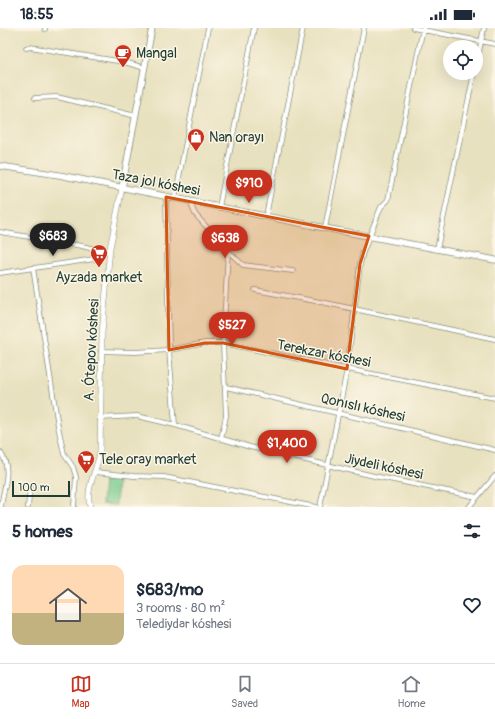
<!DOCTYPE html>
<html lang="en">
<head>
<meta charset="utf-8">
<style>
  body { margin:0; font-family:Pangolin,sans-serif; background:#f6f6f7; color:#1f2937; height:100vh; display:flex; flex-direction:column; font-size:15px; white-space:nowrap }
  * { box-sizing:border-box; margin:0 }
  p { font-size:13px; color:#747a83 }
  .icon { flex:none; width:22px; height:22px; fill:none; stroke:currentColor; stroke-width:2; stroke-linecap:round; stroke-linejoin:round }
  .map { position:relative; height:479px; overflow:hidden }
  .panel { display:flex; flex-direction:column; background:#fff; flex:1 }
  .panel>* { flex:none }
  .controls { position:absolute; left:443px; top:12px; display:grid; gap:8px }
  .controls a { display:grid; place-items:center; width:40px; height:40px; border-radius:50%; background:#fff; box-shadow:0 4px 16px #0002; font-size:20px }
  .scale { position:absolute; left:12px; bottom:10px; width:58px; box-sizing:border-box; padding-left:4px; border:2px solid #1f3d34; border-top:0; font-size:11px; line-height:14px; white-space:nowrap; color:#1f3d34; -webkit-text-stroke:3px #fcf5e5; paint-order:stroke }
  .price { position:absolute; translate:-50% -34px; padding:0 9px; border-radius:14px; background:#c8321e; color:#fff; font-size:13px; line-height:26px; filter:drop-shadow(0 1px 2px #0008) }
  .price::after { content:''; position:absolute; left:50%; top:24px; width:12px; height:9px; margin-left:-6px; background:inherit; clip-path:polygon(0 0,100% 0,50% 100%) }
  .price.active { background:#222; color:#fff }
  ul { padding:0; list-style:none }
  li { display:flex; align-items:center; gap:12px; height:100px; padding:0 12px }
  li+li { border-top:1px solid #e0e1e3 }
  li span { display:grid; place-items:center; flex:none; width:112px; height:80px; border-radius:12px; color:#555 }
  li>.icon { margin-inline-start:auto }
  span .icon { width:48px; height:48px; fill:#fffc; stroke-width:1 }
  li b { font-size:17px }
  h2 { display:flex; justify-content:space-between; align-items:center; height:48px; padding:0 12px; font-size:17px }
  .status { display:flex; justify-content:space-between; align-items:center; height:28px; padding:0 20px; background:#fff; direction:ltr }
  .status svg { height:11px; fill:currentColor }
  .tab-bar { display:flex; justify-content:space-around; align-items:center; height:56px; border-top:1px solid #e0e1e3; background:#fff; font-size:11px; color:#747a83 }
  .tab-bar a { display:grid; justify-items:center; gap:2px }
  .tab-bar .active { color:#c8321e }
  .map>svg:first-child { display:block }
</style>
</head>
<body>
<div class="status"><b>18:55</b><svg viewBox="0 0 49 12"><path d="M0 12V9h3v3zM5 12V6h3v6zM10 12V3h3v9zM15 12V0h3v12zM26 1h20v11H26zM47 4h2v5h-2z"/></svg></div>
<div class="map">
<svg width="495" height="479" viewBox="0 0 495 479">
  <rect width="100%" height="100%" fill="#fcf5e5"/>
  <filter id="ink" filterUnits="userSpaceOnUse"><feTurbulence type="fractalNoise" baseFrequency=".025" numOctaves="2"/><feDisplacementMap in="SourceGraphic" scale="8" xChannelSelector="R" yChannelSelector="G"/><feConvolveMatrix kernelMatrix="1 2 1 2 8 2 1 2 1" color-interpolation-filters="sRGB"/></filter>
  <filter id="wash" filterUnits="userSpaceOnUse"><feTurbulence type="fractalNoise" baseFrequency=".012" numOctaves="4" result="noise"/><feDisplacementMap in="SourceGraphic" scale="16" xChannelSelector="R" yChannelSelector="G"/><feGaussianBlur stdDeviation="0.9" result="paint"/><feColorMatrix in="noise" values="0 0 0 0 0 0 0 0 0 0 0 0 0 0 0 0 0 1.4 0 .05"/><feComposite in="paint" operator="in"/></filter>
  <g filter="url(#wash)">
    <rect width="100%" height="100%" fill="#e8e1bf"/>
    <!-- green -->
    <path fill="#77c98c" stroke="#4b8360" d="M104 452 118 453 116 477 102 476Z"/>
  </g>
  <g filter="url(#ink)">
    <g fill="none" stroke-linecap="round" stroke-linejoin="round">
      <!-- minor casing -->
      <g stroke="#848f7a" stroke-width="5.5">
        <path id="minor" d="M413 0 495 16
          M45 1V0
          M26 20 30 19 124 34 145 40
          M476 38 484 0
          M35 70 57 69 136 88
          M166 169 169 322 175 397
          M175 170 208 0
          M193 174 192 179 195 186 228 223 243 237 293 243
          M219 179 254 0
          M266 188 303 0
          M325 200 364 0
          M0 204 82 218 106 224
          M437 221 474 45
          M33 240 58 398 64 426 73 439 76 449 74 479
          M0 245 88 232 98 230 110 220
          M255 262 326 275 495 311
          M101 323 135 324 169 322 205 315H223L347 341 495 370
          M226 359 495 422
          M99 390 137 388 175 397 250 419 374 448 477 469
          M221 411 226 388 223 315 228 223
          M0 424C13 440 3 461 1 479
          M95 444 134 448 164 449 316 479
          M28 479 30 459
          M320 479 347 341 360 236 363 224 381 179 388 172 423 0
          M469 479 495 448"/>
      </g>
      <!-- tertiary casing -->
      <g stroke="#848f7a" stroke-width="6">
        <path id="tertiary" d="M90 479C85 459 97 443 100 424L102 305 110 220 122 160"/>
      </g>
      <!-- secondary casing -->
      <g stroke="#848f7a" stroke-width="7">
        <path id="secondary" d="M0 138 59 147 325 200 495 232
          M122 160 152 0"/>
      </g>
      <!-- minor -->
      <use href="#minor" stroke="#fff" stroke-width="4"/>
      <!-- tertiary -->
      <use href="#tertiary" stroke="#fff" stroke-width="5"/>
      <!-- secondary -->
      <use href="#secondary" stroke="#fff" stroke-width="5.5"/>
    </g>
  </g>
  <!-- marked area -->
  <path fill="#d45610" fill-opacity="0.2" stroke="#d45610" stroke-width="3" stroke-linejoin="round" d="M166 169 369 208 360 236 347 341 223 315H205L169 322Z"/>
  <!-- icons -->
  <defs>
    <g id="cafe-pin" transform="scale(0.9)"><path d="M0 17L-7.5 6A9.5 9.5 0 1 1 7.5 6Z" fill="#c8321e" stroke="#fcf5e5"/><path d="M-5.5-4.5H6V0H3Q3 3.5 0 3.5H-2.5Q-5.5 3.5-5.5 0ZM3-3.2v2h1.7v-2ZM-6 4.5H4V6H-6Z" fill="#fff"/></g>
    <g id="shop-pin" transform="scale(0.9)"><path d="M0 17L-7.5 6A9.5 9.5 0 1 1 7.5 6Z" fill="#c8321e" stroke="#fcf5e5"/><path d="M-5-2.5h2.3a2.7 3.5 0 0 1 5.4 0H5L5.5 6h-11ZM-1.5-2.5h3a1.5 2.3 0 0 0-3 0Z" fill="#fff"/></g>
    <g id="supermarket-pin" transform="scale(0.9)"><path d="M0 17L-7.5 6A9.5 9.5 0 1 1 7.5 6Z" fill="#c8321e" stroke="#fcf5e5"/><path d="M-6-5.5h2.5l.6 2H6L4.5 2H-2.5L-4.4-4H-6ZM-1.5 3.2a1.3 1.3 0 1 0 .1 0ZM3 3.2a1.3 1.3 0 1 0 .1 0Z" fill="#fff"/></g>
  </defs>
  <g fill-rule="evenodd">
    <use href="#cafe-pin" x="123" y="25"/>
    <use href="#shop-pin" x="196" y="109"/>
    <use href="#supermarket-pin" x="99" y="225"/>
    <use href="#supermarket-pin" x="86" y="431"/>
  </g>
  <g text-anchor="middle" stroke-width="3" stroke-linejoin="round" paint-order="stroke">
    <!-- poi labels -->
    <g font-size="14" fill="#1f3d34" stroke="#fcf5e5" text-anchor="start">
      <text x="136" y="30">Mangal</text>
      <text x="209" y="114">Nan orayı</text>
      <text x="99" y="254" text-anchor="middle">Ayzada market</text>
      <text x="99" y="436">Tele oray market</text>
    </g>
    <!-- street labels -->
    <g font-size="14" fill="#1f3d34" stroke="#fcf5e5">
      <text transform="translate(156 154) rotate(11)" y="5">Taza jol kóshesi</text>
      <text transform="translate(91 322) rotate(-87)" y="5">A. Ótepov kóshesi</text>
      <text transform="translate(324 325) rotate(11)" y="5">Terekzar kóshesi</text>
      <text transform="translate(363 379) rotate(13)" y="5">Qonıslı kóshesi</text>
      <text transform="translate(384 438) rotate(12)" y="5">Jiydeli kóshesi</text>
    </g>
  </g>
</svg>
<div class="controls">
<a><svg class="icon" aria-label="locate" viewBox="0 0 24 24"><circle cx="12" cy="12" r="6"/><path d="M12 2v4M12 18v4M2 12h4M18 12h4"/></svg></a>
</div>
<div class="scale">100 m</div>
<b class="price" style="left:249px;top:176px">$910</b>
<b class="price active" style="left:53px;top:229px">$683</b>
<b class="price" style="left:225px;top:231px">$638</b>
<b class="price" style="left:232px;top:318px">$527</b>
<b class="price" style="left:287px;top:436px">$1,400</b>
</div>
<section class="panel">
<h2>5 homes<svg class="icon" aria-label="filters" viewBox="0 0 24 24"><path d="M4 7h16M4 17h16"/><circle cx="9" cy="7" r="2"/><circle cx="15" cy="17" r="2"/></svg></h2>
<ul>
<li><span style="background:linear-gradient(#ffd9b3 60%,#c2b280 0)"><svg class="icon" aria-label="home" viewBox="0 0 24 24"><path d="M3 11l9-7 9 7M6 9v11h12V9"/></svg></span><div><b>$683/mo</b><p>3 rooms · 80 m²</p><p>Telediydar kóshesi</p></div><svg class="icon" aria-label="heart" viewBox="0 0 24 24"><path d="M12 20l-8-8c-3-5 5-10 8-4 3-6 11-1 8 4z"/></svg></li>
</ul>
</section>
<nav class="tab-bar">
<a class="active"><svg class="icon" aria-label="map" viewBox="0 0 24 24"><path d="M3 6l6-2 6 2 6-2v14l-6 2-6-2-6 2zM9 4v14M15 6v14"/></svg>Map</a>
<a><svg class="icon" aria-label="saved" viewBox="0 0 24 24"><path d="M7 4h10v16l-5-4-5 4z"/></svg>Saved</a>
<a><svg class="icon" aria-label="home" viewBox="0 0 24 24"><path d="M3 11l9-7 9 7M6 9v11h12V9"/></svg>Home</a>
</nav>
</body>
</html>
